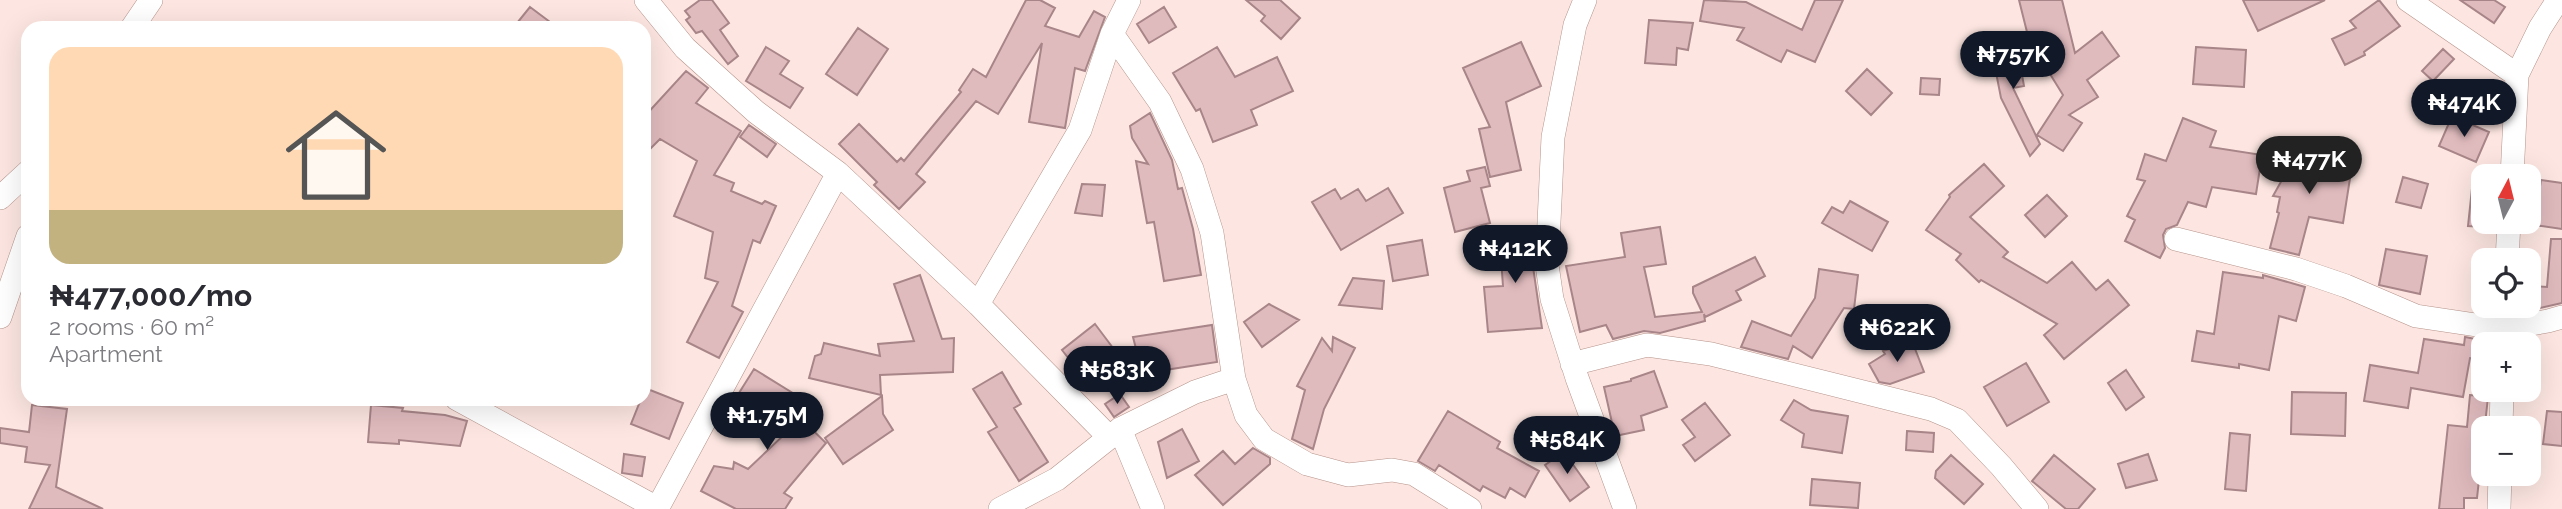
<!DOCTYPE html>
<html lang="en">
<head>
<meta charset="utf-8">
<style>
  body { margin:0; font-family:Raleway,sans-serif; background:#f2f2f3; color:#2b2b33; height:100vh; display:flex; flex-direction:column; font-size:26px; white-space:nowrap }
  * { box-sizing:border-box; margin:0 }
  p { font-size:23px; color:#7c7c81 }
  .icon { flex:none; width:38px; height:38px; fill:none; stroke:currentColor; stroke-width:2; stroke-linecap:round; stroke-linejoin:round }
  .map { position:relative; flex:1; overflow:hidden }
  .panel { position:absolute; left:21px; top:21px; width:630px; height:385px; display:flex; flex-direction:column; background:#fff; border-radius:21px; box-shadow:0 7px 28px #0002 }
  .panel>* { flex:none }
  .needle { width:46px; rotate:7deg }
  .buttons { position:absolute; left:2471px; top:164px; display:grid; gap:14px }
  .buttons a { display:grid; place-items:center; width:70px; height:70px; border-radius:14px; background:#fff; box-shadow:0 7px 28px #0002; font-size:35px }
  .price { position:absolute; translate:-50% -60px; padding:0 16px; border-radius:24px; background:#111827; color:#fff; font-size:23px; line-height:46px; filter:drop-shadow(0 2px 4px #0008) }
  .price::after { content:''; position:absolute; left:50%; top:42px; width:21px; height:16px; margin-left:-10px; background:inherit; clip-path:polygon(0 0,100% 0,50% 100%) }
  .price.current { background:#222; color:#fff }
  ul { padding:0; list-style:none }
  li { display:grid; align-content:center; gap:14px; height:371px; padding:0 28px }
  li span { display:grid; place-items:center; height:217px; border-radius:21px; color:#555 }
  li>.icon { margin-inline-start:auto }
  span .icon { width:126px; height:126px; fill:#fffc; stroke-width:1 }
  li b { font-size:30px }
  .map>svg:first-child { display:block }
</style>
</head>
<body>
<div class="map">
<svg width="2562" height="509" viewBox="0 0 2562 509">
  <rect width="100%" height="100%" fill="#fde6e1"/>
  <!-- building -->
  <path fill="#e0bbbe" stroke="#a88588" stroke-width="2" d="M700 0H712L729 23 720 30 738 56 728 64 702 31 696 33 686 20 690 17 685 11Z
    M1026 0H1040L1055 8 1045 26 1079 37 1094 11 1105 17 1085 71 1075 68 1065 128 1029 122 1042 43 998 114 976 101 916 174 925 182 899 209 874 185 877 182 839 144 859 124 897 162 901 158 904 161 961 92 959 90 973 69 986 77Z
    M1246 0H1280L1300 18 1281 39 1261 21 1265 16Z
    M1704 0 1746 2 1802 30 1815 0H1843L1815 62 1787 50 1781 62 1737 40 1744 28 1700 21Z
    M2019 0H2062L2075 53 2102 32 2119 56 2087 80 2098 97 2069 115 2082 123 2063 151 2037 135 2063 95 2029 40Z
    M2243 0H2325L2258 31Z
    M2379 0 2400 26 2364 52 2365 55 2345 65 2332 39 2356 28 2350 21Z
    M2460 0H2494L2505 7 2494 23Z
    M530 7 558 28H513Z
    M1164 7 1176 27 1149 43 1137 24Z
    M1649 20 1693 23 1688 50 1677 48 1676 65 1645 63Z
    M858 28 888 49 857 95 826 74Z
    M1521 42 1541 86 1506 102 1521 170 1490 177 1479 129 1490 127 1463 68Z
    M2016 42 2024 86 2013 88 2040 144 2030 156 2001 98 1991 47Z
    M766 47 789 61 780 74 803 88 790 108 746 81Z
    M1217 47 1235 77 1277 57 1293 91 1251 110 1257 125 1213 142 1200 109 1196 111 1173 73Z
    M2196 47 2246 50 2244 87 2193 84Z
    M2443 49 2454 59 2433 81 2422 71Z
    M1867 69 1892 93 1871 115 1846 91Z
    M686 71 708 88 696 103 741 131 714 175 734 183 731 191 762 204 765 201 776 206 760 243 753 240 732 306 743 312 719 358 687 342 718 282 705 278 713 232 674 216 697 161 660 139 644 155V117Z
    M1921 78 1940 79 1939 95 1920 94Z
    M1150 113 1172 160 1178 189 1182 188 1193 229 1201 275 1164 281 1154 222 1147 223 1136 161 1148 164 1132 138 1130 126Z
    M2452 116 2489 132 2476 162 2439 146Z
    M2183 118 2216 131 2210 147 2262 155 2256 194 2212 187 2206 207 2188 202 2177 225 2166 229 2163 235 2165 248 2160 258 2125 241 2135 220 2127 216 2145 181 2137 179 2145 154 2166 161Z
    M749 125 776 144 767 157 740 137Z
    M2305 139 2339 159 2333 169 2351 172 2343 223 2309 217 2299 255 2270 248 2279 213 2277 212 2280 197 2273 196Z
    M1984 164 2004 186 1970 217 2008 252 2003 257 2047 283 2072 262 2096 290 2108 280 2129 305 2064 359 2044 335 2057 324 1981 280 1979 282 1956 260 1961 254 1926 230 1950 197 1949 195Z
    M1485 167 1490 186 1481 188 1490 223 1455 232 1444 188 1470 181 1467 171Z
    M2403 177 2428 184 2421 208 2396 202Z
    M2473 179 2483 180V227L2468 226Z
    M2541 180 2562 183V229L2534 225Z
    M1082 184 1105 185 1102 216 1075 213Z
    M1388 188 1403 213 1341 250 1312 202 1335 189 1341 199 1358 189 1366 201Z
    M2047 195 2067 216 2045 237 2025 215Z
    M1850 201 1888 222 1872 251 1822 223 1832 207 1843 213Z
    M1534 227 1533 267 1542 328 1488 332 1484 287 1503 286 1499 230Z
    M1660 227 1666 264 1644 267 1655 317 1702 312 1693 293V287L1755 257 1765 276 1736 291 1741 300 1705 317 1704 314 1705 321 1660 333 1644 331 1613 339 1606 325 1580 332 1566 266 1625 257 1621 233Z
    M2551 239H2562V303L2527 311 2529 286 2547 287Z
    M1422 240 1428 275 1393 281 1387 246Z
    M2386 249 2427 256 2420 294 2379 285Z
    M1819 269 1858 275 1854 309 1844 308 1812 358 1793 346 1788 359 1741 347 1752 321 1791 336 1815 298Z
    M2223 272 2263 278V275L2305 287 2296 321 2279 316 2269 370 2239 364V368L2192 361 2197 331 2214 334Z
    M920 275 942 339 954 338 953 372 880 375 881 395 809 378 815 356 821 354 824 343 880 356 878 344 914 341 894 284Z
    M1353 278 1384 281 1382 309 1339 305Z
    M1269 304 1299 320 1262 347 1244 322Z
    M1095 324 1113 348 1080 373 1062 350Z
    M1212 325 1217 362 1165 370V367L1142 372 1133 337Z
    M1333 337 1355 348 1324 409 1313 449 1292 439 1305 390 1297 386 1322 338 1332 351Z
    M2465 337 2481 340 2478 359 2470 358 2463 397 2411 388 2408 408 2364 401 2370 365 2418 373 2424 339 2464 345Z
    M1912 341 1924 372 1890 384 1879 382 1869 364 1885 354 1883 351Z
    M2026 363 2049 402 2007 426 1984 387Z
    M754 369 796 395 789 407 826 443 784 493 792 498 785 509H736L701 491 714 466 733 469 734 462 748 469 786 433 734 401Z
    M2126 370 2144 397 2126 410 2108 383Z
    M1654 371 1667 407 1641 416 1644 430 1615 436 1604 387 1631 381V379Z
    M1002 372 1021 404 1014 408 1048 462 1019 481 988 432 997 427 973 389Z
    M645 388 683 403 669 439 631 424 641 399H644Z
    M2292 392 2346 393 2345 436 2291 434Z
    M1120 394 1129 407 1114 417 1105 404Z
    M2470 395 2488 397 2477 498H2464V509H2439L2448 425 2467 427Z
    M882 396 883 414 893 430 843 464 825 438Z
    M1794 400 1811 410 1848 416 1842 453 1802 447 1804 434 1781 420Z
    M1705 403 1730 435 1695 461 1683 445 1695 437 1682 420Z
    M32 405 67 409 56 487 103 509H29L50 465 25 462 27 447 0 443V428L29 432Z
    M371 405 403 408 402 411 445 415 467 421 460 446 399 440V444L368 442Z
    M1448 411 1500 442 1497 448 1539 471 1525 497 1510 488 1505 498 1483 486 1480 491 1439 465 1435 471 1418 461Z
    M2547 411 2562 412V446L2543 444Z
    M1182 429 1199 461 1167 478 1158 442Z
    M1907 431 1934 433 1933 452 1906 450Z
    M2230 433 2250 435 2246 491 2225 489Z
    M1253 448 1270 458V464L1223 505 1195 475 1223 451 1235 464Z
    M1564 452 1589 487 1570 501 1545 465Z
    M624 454 645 457 642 476 622 473Z
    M2148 454 2157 480 2126 488 2118 464Z
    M1951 455 1983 484 1964 504 1935 478 1936 471Z
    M2054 455 2095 489 2078 509H2066L2032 481Z
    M1812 479 1860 483 1858 508 1810 505Z"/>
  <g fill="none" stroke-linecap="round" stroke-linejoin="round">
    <!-- minor casing -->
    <g stroke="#b5938b" stroke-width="24">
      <path id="minor" d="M646 0 685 48 756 112 838 173 978 304 1109 437
        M1585 0 1575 25 1553 137 1547 265 1552 299 1577 378 1625 509
        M2408 0 2517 75
        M132 28 151 0
        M1112 34 1160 102 1192 169 1212 233 1234 379 1246 415 1264 439 1307 464 1348 475 1392 470 1414 474 1470 509
        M2512 177 2517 75 2540 28 2558 0
        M0 198 28 172
        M2176 239 2296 269 2346 286 2416 316 2503 329 2548 321 2562 317
        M2507 261 2509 222
        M978 304 1080 130 1112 34 1129 0
        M0 317 28 236
        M2503 342 2505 306
        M1572 364 1647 345 1711 354 1931 409 1957 420 2001 466 2037 509
        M457 399 657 508
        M1120 429 1153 509
        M2501 429 2502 390
        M657 509 838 173
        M1000 509 1057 479 1120 429 1195 392 1234 379
        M2499 509 2500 474"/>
    </g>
    <!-- minor -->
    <use href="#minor" stroke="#fff" stroke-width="23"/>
  </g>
</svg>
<div class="buttons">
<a><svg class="needle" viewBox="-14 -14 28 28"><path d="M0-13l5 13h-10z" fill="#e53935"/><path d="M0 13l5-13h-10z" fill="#7c7c81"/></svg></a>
<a><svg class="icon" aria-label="locate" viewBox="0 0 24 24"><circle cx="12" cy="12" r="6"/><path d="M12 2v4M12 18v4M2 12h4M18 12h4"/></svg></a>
<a>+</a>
<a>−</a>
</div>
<b class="price" style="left:2013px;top:91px">₦757K</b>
<b class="price" style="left:2464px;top:139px">₦474K</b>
<b class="price current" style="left:2309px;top:196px">₦477K</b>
<b class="price" style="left:1515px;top:285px">₦412K</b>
<b class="price" style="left:1897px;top:364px">₦622K</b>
<b class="price" style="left:1117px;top:406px">₦583K</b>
<b class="price" style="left:767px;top:452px">₦1.75M</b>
<b class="price" style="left:1567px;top:476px">₦584K</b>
<section class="panel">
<ul>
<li><span style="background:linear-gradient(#ffd9b3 75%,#c2b280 0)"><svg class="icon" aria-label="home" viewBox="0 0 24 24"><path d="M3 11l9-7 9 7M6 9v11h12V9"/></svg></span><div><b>₦477,000/mo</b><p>2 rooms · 60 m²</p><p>Apartment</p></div></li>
</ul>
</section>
</div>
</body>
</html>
